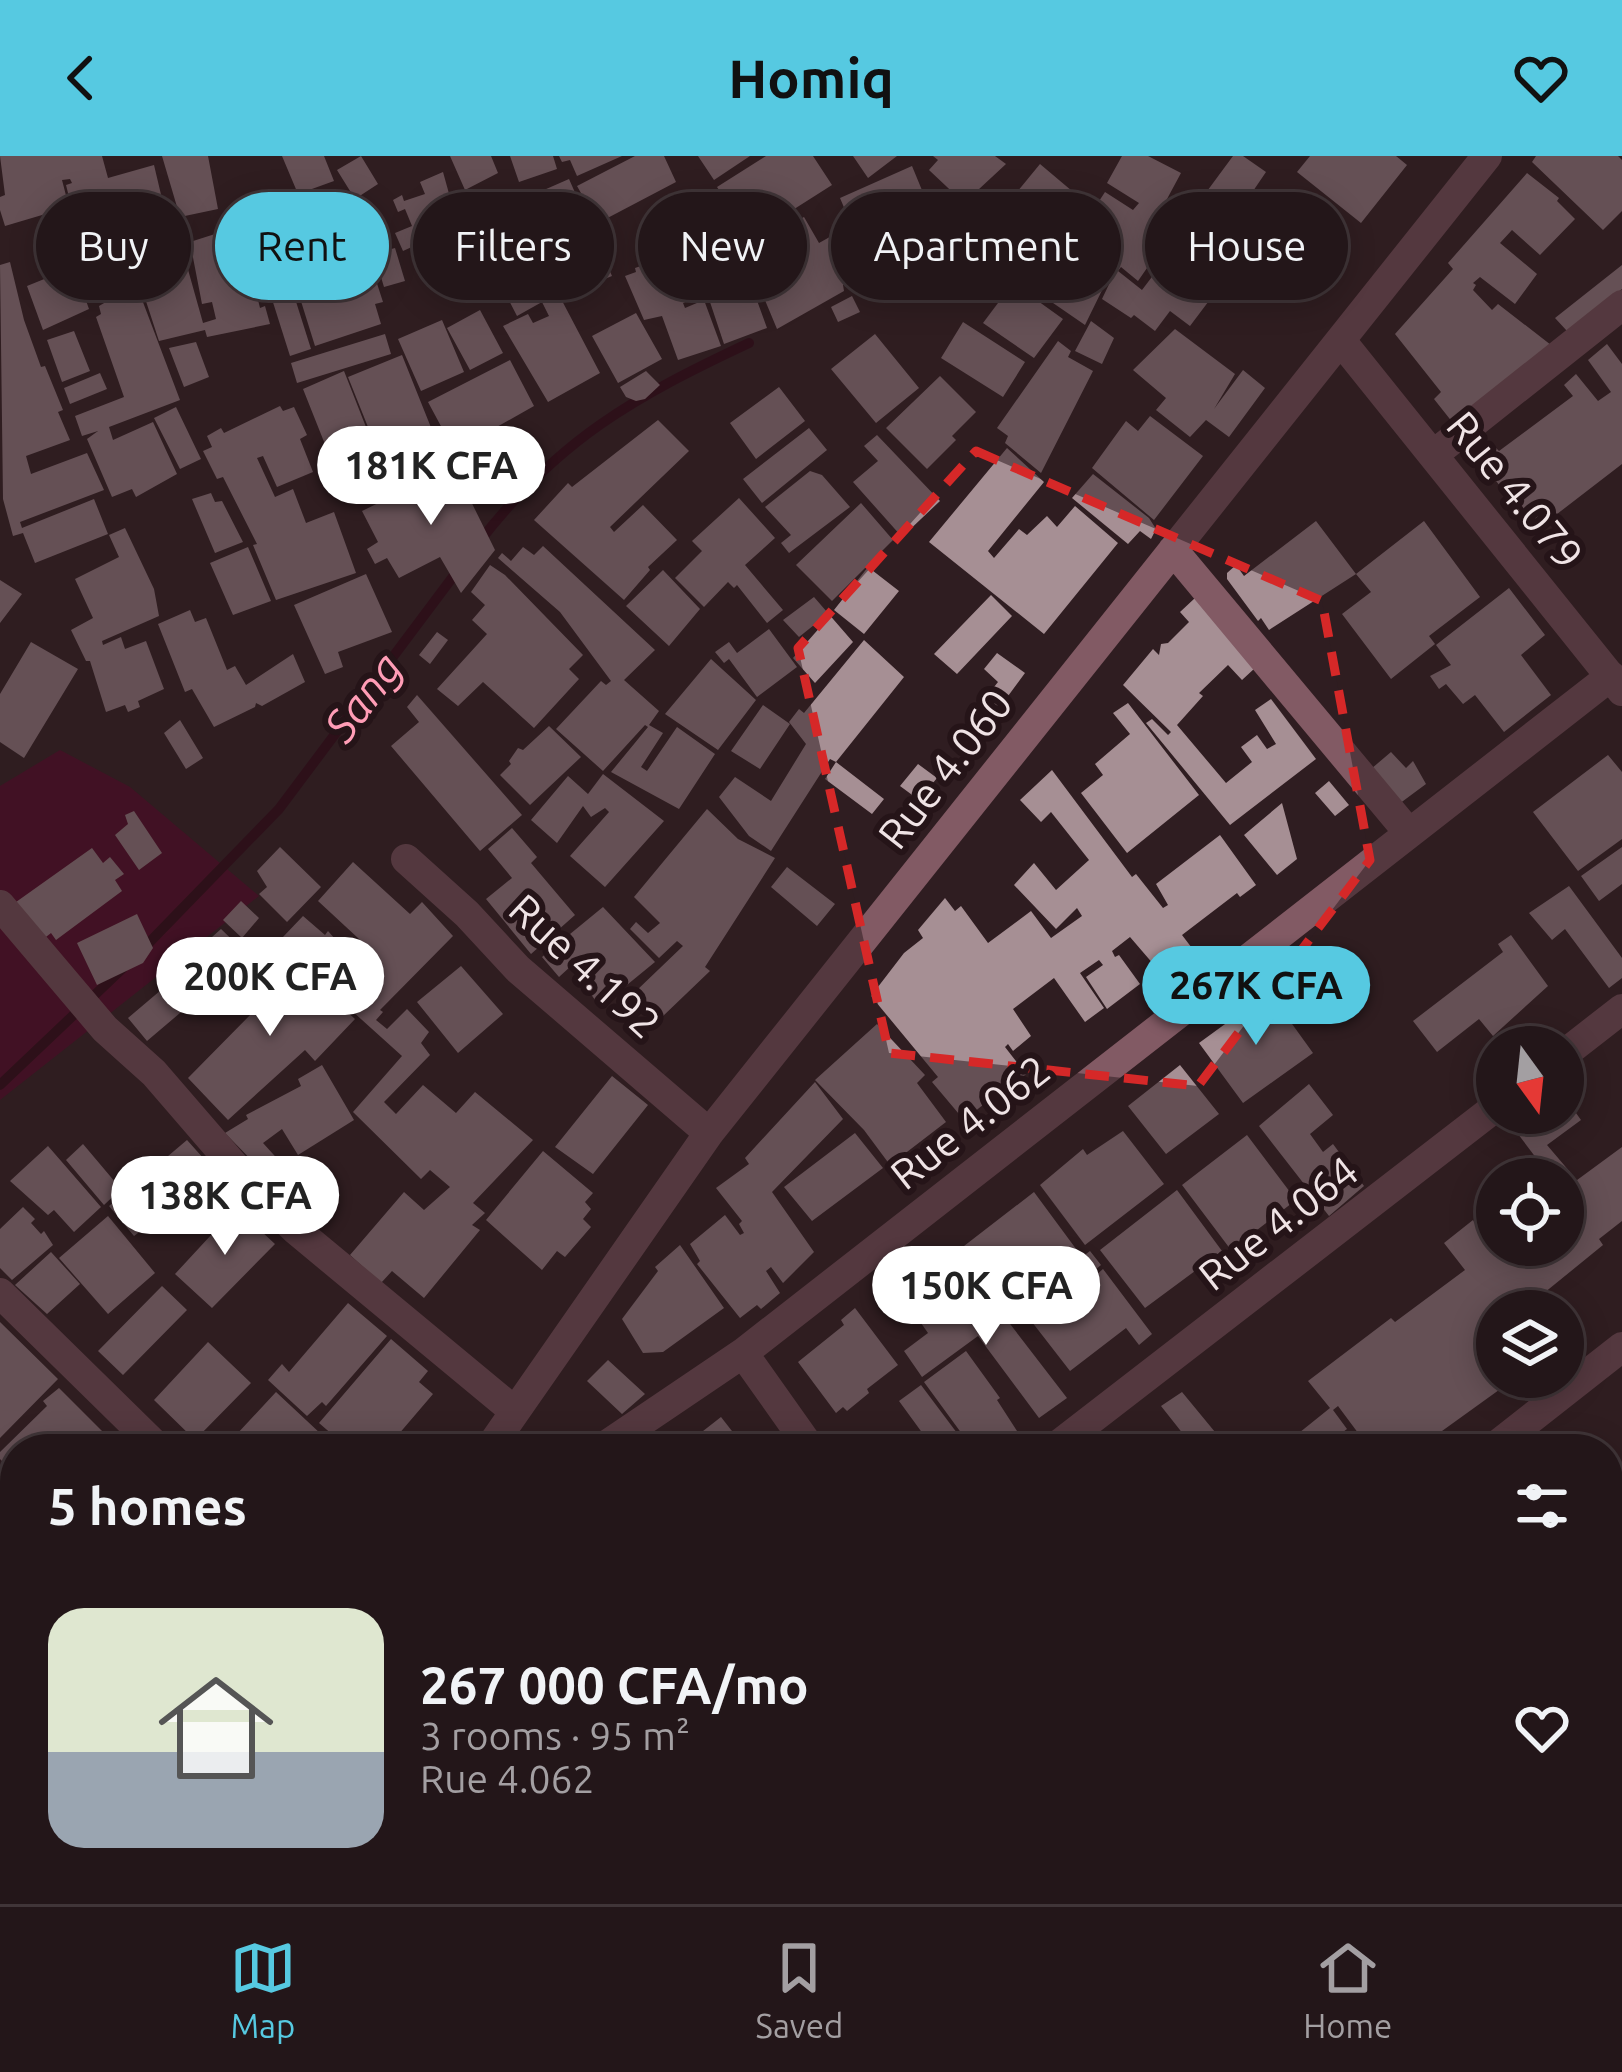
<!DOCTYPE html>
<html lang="en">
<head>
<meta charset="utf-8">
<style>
  body { margin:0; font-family:Ubuntu,sans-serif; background:#2f2326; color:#f1f3f6; height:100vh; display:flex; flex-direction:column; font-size:45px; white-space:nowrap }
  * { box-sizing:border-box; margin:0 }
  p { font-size:39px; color:#a39fa2 }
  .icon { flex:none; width:66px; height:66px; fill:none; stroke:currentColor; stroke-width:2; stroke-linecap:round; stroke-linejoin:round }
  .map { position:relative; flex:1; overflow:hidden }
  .side { position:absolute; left:0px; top:1278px; width:1623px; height:471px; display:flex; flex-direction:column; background:#231619; border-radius:48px 48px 0 0; box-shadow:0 6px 30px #0003,0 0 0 3px #403538 }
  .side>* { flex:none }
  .hud { position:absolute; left:36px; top:36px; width:1551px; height:108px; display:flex; gap:24px }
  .needle { width:78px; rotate:165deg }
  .tools { position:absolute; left:1476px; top:870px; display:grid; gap:24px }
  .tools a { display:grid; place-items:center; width:108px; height:108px; border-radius:50%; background:#231619; box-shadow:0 6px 30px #0003,0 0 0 3px #403538; font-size:60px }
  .price { position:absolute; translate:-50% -102px; padding:0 27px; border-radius:42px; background:#fff; color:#222; font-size:39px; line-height:78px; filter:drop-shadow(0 3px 6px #0008) }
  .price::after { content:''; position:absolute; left:50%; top:72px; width:36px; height:27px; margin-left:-18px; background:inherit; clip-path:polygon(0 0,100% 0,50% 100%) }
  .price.selected { background:#56c9e1; color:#111 }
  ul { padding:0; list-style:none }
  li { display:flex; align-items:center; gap:36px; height:300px; padding:0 48px }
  li span { display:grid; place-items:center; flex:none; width:336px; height:240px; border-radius:36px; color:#555 }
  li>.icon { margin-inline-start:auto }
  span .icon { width:144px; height:144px; fill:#fffc; stroke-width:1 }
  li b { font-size:51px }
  h2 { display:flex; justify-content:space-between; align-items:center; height:144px; padding:0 48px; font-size:51px }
  .pill { padding:0 42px; border-radius:54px; background:#231619; box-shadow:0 6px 30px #0003,0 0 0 3px #403538; font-size:42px; line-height:108px }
  .pill.selected { background:#56c9e1; color:#111 }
  header { display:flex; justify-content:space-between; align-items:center; height:156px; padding:0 48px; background:#56c9e1; color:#111; font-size:54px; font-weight:700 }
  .dock { display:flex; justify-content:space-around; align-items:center; height:168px; border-top:3px solid #403538; background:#231619; font-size:33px; color:#a39fa2 }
  .dock a { display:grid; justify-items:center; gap:6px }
  .dock .selected { color:#56c9e1 }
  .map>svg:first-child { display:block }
</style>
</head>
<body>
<header><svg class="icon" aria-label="back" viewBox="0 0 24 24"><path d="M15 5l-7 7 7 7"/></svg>Homiq<svg class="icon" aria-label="heart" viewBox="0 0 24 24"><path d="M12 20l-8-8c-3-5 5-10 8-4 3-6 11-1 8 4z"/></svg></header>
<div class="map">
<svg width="1622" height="1748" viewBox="0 0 1622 1748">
  <rect width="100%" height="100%" fill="#2f1d21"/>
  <!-- green -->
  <path fill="#580428" d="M60 594 130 631 259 740 0 944V630Z"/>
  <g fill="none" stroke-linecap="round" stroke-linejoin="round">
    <!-- stream -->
    <path stroke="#2c0211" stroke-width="10" d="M480 385C559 283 634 241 749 187
      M140 796 279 653 458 414
      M0 929 122 813"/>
  </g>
  <!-- building -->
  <path fill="#a68f94" d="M0 0H102L108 22 154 9 163 47 169 46 203 167 216 163 212 146 202 148 190 86 240 70 260 152 265 150 270 168 207 181 205 174 159 185 126 84 82 93 66 29 72 27 70 23 62 24 69 51 5 70 0 54V41L5 39Z
    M162 0H208L218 53 180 61Z
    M282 0H324L334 25 298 38Z
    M361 0 378 28 355 43 337 14Z
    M450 0H491L498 17 465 34Z
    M510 0H553L557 13 519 26Z
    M559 0H622L577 20 570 4 562 6Z
    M635 0H664L676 26 598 67 577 30Z
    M698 0H750L714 24Z
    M766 0H813L832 29 750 81 717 31Z
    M853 0H897L868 22Z
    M933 0H995L1006 8 964 47 929 14 938 4Z
    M1122 0H1148L1181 17 1167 43 1186 56 1138 125 1121 111 1118 115 1142 134 1192 68 1239 105 1190 170 1170 155 1155 175 1134 159 1131 162 1102 143 1112 122 1109 120 1085 169 1014 120 1037 83 1087 117 1091 112 1067 94 1105 36 1133 54 1139 47 1107 27Z
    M1233 0H1243L1266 16 1232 66 1255 83 1295 34 1338 70 1289 131 1246 97 1243 102 1197 66 1210 49 1202 42Z
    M1310 0H1396L1407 9 1361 67 1297 16Z
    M1536 0H1618L1622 4V55L1603 74 1532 6Z
    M1040 8 1072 35 1024 90 985 63 1005 37 1012 42Z
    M912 10 938 73 932 83 911 98 871 115 840 42Z
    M443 16 453 52 418 68 425 85 403 95 395 77 412 70 405 53 398 56 393 44 402 39 404 45 425 38 420 26Z
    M1527 17 1559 42 1557 45 1575 63 1540 99 1512 74 1500 87 1537 118 1515 148 1480 121 1473 127 1476 129 1473 134 1492 154 1498 148 1551 189 1453 267 1434 243 1441 236 1395 178 1453 113 1448 107Z
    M569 23 612 120 567 138 554 112 557 109 550 90 554 88 553 83 544 86 528 41Z
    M500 37 520 84 528 80 600 217 548 246 503 170 528 158 533 167 549 160 542 146 517 160 462 53Z
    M347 39 370 99 269 135 258 99 267 96 259 68Z
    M804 61 819 87 844 73 865 114 843 129 844 135 777 173 744 94Z
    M711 86 713 92 733 86 739 107 733 128 683 147 685 152 704 144 721 190 678 204 662 160 644 164 625 120 636 116 635 112Z
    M125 87 136 128 128 130 129 135 138 133 180 244 109 271 113 284 153 266 177 318 136 341 132 333 112 341 87 283 98 275 82 280 75 260 124 241 96 161 101 158 99 150 111 143 107 135 88 139 81 111H74L70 97Z
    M395 92 405 125 384 131 374 98Z
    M10 106 24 164 41 211 45 210 63 254 58 256 70 284 26 300 31 318 87 297 104 334 20 366 22 372 94 343 108 378 35 407 23 377 13 380 3 343 0 109Z
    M370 106 383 146 375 148 381 168 315 190 300 142 352 125 349 113Z
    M1622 109V133L1567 175 1555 162Z
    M74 111 89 153 43 174 27 130Z
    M1013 127 1063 163 1034 202 983 167Z
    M751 128 767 172 724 188 709 143Z
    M292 133 311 193 290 200 271 140Z
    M852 140 860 156 838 166 831 151Z
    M480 154 503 197 470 214 447 172Z
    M636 157 662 203 618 227 592 180Z
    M442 164 464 216 421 235 398 183Z
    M1091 165 1114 182 1102 208 1075 195Z
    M963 166 1025 206 1003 241 941 202Z
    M1175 173 1235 218 1214 253 1243 214 1265 232 1229 281 1206 264 1190 281 1156 254 1166 242 1133 214Z
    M74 175 90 215 62 226 47 184Z
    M385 178 391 198 297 227 291 207Z
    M875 178 919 232 876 267 831 213Z
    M1058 185 1071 195 1068 201 1093 215 1041 317 1005 287 1008 280 997 272Z
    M196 186 209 221 184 231 169 192Z
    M1607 188 1622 208V308L1535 375 1493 321 1490 324 1476 307 1495 291 1499 295 1573 240 1564 229 1576 218 1598 245 1611 236 1588 204Z
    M402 199 442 299 388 321 348 221Z
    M510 204 534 250 479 281 475 274 450 287 428 246Z
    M344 215 375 294 361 300 367 315 340 326 303 233Z
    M646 215 660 229 645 243 636 245 626 241 620 231Z
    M100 217 107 233 70 248 64 232Z
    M940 220 976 256 952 280 956 284 927 313 886 272Z
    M779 231 805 265 756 303 730 267Z
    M280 250 283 255 294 251 307 279 300 283 313 316 277 331 263 300 257 302 275 341 293 333 306 367 334 356 356 417 276 444 253 389 257 388 223 321 217 323 203 295 212 291 207 280 221 272 224 277Z
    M176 251 201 303 180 313 154 262Z
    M1150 260 1203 300 1154 364 1092 312 1126 265 1138 275Z
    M658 264 689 295 610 371 614 376 643 349 677 384 648 411 650 414 624 444 534 364 568 327 572 331Z
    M809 272 827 294 762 347 743 323Z
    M877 279 940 345 902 381 853 326 878 305 864 290Z
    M1007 292 1044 326 988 395 994 402 1019 373 1027 379 1047 360 1057 371 1075 350 1118 387 1044 478 929 386Z
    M453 309 495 394 461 437 440 401 399 422 387 402 375 408 367 393 378 386 362 355 407 333 404 329Z
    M810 315 822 319 850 351 789 397 781 387 791 379 765 351Z
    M1093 318 1149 362 1156 373 1151 383 1140 375 1128 388 1072 342Z
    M211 337 215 346 222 345 243 386 215 397 192 343Z
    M739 342 775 382 745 409 783 454 767 467 737 429 734 432 728 426 704 451 675 422 702 395 692 385Z
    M861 347 893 384 832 445 796 409Z
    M1316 365 1356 418 1269 474 1261 462 1258 465 1227 423V417L1236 409 1244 420Z
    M1424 365 1480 441 1429 480 1435 488 1391 523 1342 458 1371 436 1356 418Z
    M125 372 154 433 159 460 102 485 103 489 121 481 125 493 146 485 164 533 138 545 140 551 128 556 125 549 106 556 90 505H86L71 474 93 462 75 423 119 401 109 379Z
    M543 390 655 494 624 524 659 555 649 569 663 577 641 611 647 615 677 571 715 598 679 653 611 616 648 571 645 569 603 615 556 573 601 525 606 529 611 525 560 456 498 402 502 397 511 405 523 391 534 399Z
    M248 391 271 445 233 459 210 407Z
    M490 409 505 419 583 499 569 513 579 523 534 572 483 526 458 550 437 533 487 478 472 464 485 449 471 436Z
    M868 411 899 435 864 478 834 454Z
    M663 414 700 453 669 490 626 450Z
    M366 418 392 476 338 496 343 511 325 518 294 449Z
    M0 424 22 438 0 467Z
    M1509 432 1545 479 1521 499 1551 539 1504 576 1475 539 1463 548 1446 528 1439 533 1430 520 1451 509 1436 489Z
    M991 439 1012 460 957 518 934 498Z
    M814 441 853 486 815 527 793 502 822 469 819 465 799 481 783 464Z
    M1195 442 1255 512 1242 524 1228 509 1199 537 1203 540 1177 569 1226 627 1252 606 1241 591 1257 579 1267 593 1276 588 1255 554 1271 543 1316 603 1230 669 1146 567 1152 563 1168 579 1171 576 1123 529 1153 493 1159 499 1161 488 1168 487 1189 466 1180 456Z
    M190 454 195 466 206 462 227 514 235 510 246 529 293 498 305 526 262 550 256 547 255 551 214 571 192 533 185 536 158 468Z
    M769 473 797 511 757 541 729 503 724 507 715 496 729 486 737 497Z
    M437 476 448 484 430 508 419 499Z
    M864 484 904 521 836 606 830 603 771 695 749 680 719 641 735 621 771 645 806 588 789 566 799 553 804 557Z
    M31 486 78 513 24 602 0 586V538Z
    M997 497 1025 517 997 555 982 546 998 526 984 513Z
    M711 503 756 544 718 594 665 558Z
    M417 539 522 659 480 695 391 590 419 566 407 551Z
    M1128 547 1199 639 1127 697 1081 637 1103 619 1095 608 1130 578 1113 557Z
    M763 549 790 568 760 613 731 595Z
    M180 564 203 602 186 613 164 577Z
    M549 570 581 601 530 649 500 619 511 608 509 605 518 592 523 594Z
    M1391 596 1406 612 1413 605 1426 628 1399 648 1371 613Z
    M1608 599 1622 616V683L1578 715 1533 656Z
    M836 606 884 643 872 658 825 623Z
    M918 608 937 622 919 644 900 630Z
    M1052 614 1132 721 1136 718 1163 752 1168 749 1156 728 1220 679 1256 729 1240 741 1237 737 1182 779 1198 800 1167 824 1130 781 1112 795 1115 801 1119 799 1140 828 1107 853 1086 821 1103 809 1099 804 1080 817 1104 852 1085 866 1054 822 1013 853 1031 880 1013 895 1008 888 1005 891 1026 918 1002 940 998 937 964 964 932 926 938 921 871 840 904 797 923 782 918 774 945 742 955 755 961 750 988 787 1031 755 1051 782 1082 760 1077 752 1056 773 1014 729 1034 707 1056 734 1089 704 1051 656 1041 666 1020 644Z
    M603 618 664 665 605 731 570 700 609 656 605 652 591 661 583 650 557 687 531 664 568 620 588 638Z
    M1329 625 1349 649 1335 660 1315 637Z
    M1282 647 1297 703 1277 719 1244 679Z
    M707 653 738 683 775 702 705 811 710 815 662 861 635 836 683 790 677 785 659 802 630 773 636 766 648 777 660 767 634 741Z
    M134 655 162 697 139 714 115 679 128 668 125 659Z
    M512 672 537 701 531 707 575 759 531 798 486 743 512 722 488 693Z
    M280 691 321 731 287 766 259 738 267 731 257 715Z
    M1622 691V728L1599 745 1581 720Z
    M92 692 103 707 110 701 124 718 115 724 122 735 56 784 51 777 37 788 9 751Z
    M353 706 410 758 422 746 453 780 380 854 383 856 376 864 387 873 407 853 429 876 421 887 430 899 384 946 396 958 423 929 456 957 475 936 533 984 473 1047 485 1057 472 1069 480 1074 424 1142 392 1115 381 1127 350 1099 404 1036 424 1054 450 1031 430 1014 421 1023 353 956 402 900 331 836 336 830 283 781 303 760 325 779 328 775 356 807 339 826 352 839 357 834 346 822 372 795 318 745Z
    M787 711 835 748 817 770 771 731Z
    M1569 730 1622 802V822L1609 832 1565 773 1552 784 1529 757Z
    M241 745 259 762 242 782 223 764Z
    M603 751 655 806 600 851 571 810 559 821 542 801Z
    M137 758 153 792 143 807 97 829 77 787Z
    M221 773 248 799 241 804 247 811 236 824 224 822 202 790Z
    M1511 779 1548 830 1493 880 1479 863 1437 896 1413 865 1503 796 1498 788Z
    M277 802 300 826 304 821 325 836 323 840 339 857 344 853 355 863 315 905 305 894 228 964 188 922 255 854 264 865 266 862 244 834Z
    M461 810 503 858 458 897 417 846Z
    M197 811 213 829 147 885 128 862 187 812 191 816Z
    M1269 836 1313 897 1243 947 1199 887Z
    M877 868 925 919 917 927 946 966 890 1009 864 974 815 924Z
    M322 909 354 964 298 999 282 973 263 987 283 1009 266 1019 225 977 248 963 246 959 301 930 298 923Z
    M1180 909 1219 958 1166 998 1128 950Z
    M612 920 648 949 593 1018 555 991Z
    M815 926 843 963 772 1036 814 1096 783 1127 771 1111 766 1115 780 1137 761 1153 757 1149 740 1162 697 1108 700 1105 690 1088 725 1059 740 1079 744 1077 739 1068 742 1065 716 1032 749 1008 745 1002Z
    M1309 928 1333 959 1310 978 1323 996 1333 988 1364 1030 1329 1060 1259 970Z
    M1566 943 1581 964 1547 989 1570 1016 1573 1027 1622 991V1065L1599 1083 1603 1089 1522 1155 1513 1143 1504 1150 1508 1155H1497V1221H1517L1417 1293H1370L1338 1250 1333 1254 1347 1273 1320 1293H1279L1330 1252 1308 1225 1391 1162 1395 1166 1465 1114 1444 1087 1473 1064 1491 1096 1499 1089H1563V1023H1552L1518 978 1547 957H1563Z
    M1123 975 1164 1028 1085 1089 1040 1029 1083 993 1087 999Z
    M855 977 883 1012 812 1065 784 1031Z
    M1247 979 1296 1044 1231 1094 1182 1029Z
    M187 984 213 1013 199 1025 203 1030 159 1069 154 1065 134 1080 109 1050Z
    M83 988 121 1033 104 1049 66 1004Z
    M48 990 101 1051 74 1076 54 1054 48 1059 10 1025Z
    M543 995 593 1037 585 1046 591 1053 583 1063 591 1071 565 1101 557 1095 542 1114 486 1064Z
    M1177 1034 1222 1095 1145 1152 1100 1094Z
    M1034 1036 1082 1101 1090 1095 1101 1109 1084 1123 1088 1126 1103 1113 1152 1178 1139 1189 1126 1172 1070 1215 1032 1166 1065 1143 1062 1139 1035 1160 1024 1145 1019 1149 1013 1140 1005 1145 964 1090Z
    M23 1051 35 1063 31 1067 41 1078 44 1075 53 1089 12 1124 0 1112V1073Z
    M236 1052 275 1088 212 1152 175 1118Z
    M108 1060 155 1117 108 1158 59 1102Z
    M680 1089 724 1152 663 1196 643 1197 622 1163 658 1115 655 1111Z
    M51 1096 80 1128 47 1158 15 1129Z
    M162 1130 187 1154 123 1219 98 1195Z
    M984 1134 1067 1242 1039 1262 978 1180 922 1221 904 1195 928 1177 921 1167 952 1143 958 1152Z
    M348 1147 387 1180 326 1250 322 1246 307 1260 268 1224 282 1208 289 1216Z
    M855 1152 898 1209 867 1233 869 1237 847 1255 843 1251 836 1257 798 1206 844 1169 841 1164Z
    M0 1166 58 1223 0 1282Z
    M391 1183 428 1215 419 1226 433 1238 386 1293H349L319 1267Z
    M208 1186 251 1227 195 1284 154 1244Z
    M966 1195 1000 1242 997 1244 1017 1275 993 1293H973L924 1226Z
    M608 1204 645 1238 622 1258 587 1225Z
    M921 1229 969 1293H940L926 1282 899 1245Z
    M59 1232 106 1279 92 1293H15V1319L0 1303V1296L47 1250 43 1245Z
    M276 1236 337 1293H223Z
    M1182 1236 1229 1293H1195L1161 1250Z
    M721 1261 746 1293H680Z
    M1622 1335V1379L1608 1392V1347Z
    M15 1351V1450L0 1439V1373Z
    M1622 1392V1435L1608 1416V1403Z
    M1608 1424 1622 1443V1481L1608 1491Z
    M1608 1644 1622 1663V1712L1608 1722Z
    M1622 1716V1748H1578L1597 1734H1608V1726Z
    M120 1734H177L189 1748H105Z
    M191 1734H244L228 1748H203Z
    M551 1734H565L577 1748H534Z
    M586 1734H691L673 1748H595Z
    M750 1734H831L836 1739 826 1748H732Z
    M1007 1734H1102L1084 1748H1005L998 1740Z
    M1182 1734H1209L1219 1748H1193Z
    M1450 1734H1550L1532 1748H1461Z"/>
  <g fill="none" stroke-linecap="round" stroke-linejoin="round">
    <!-- minor -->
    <path stroke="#825a64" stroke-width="30" d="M1342 186 1622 535
      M1433 299 1622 149
      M1173 394 1409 677
      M406 703 467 758 518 813 709 977
      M0 749 105 873 154 917 255 1034 296 1074 513 1254
      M1563 899 1622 853
      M0 1137 159 1293
      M743 1197 811 1293
      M489 1293 709 977 1487 0
      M601 1293 743 1197 1611 520
      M1053 1293 1497 950
      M1492 1293 1622 1191
      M0 1496 15 1510
      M1608 1557 1622 1546
      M1148 1734 1160 1748
      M14 1748 28 1734
      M466 1748 484 1734
      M916 1748 934 1734
      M1364 1748 1382 1734"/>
  </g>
  <!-- marked area -->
  <path d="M0 0H1622V1748H0ZM976 295 1322 445 1370 704 1198 930 889 897 798 492Z" fill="#2f1d21" fill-opacity=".55" fill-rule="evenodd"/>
  <path fill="none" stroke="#d62828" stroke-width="9" stroke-dasharray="24 15" stroke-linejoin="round" d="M976 295 1322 445 1370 704 1198 930 889 897 798 492Z"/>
  <g text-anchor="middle" stroke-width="12" stroke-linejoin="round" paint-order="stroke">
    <!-- street labels -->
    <g font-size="42" fill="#efe3e5" stroke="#251418">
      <text transform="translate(1515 334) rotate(51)" y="15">Rue 4.079</text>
      <text transform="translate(945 613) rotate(-52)" y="15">Rue 4.060</text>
      <text transform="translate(585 810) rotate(43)" y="15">Rue 4.192</text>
      <text transform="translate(970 966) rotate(-38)" y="15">Rue 4.062</text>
      <text transform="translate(1278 1067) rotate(-38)" y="15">Rue 4.064</text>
    </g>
    <!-- water labels -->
    <g font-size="45" font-style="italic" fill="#ff9db6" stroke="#251418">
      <text transform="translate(363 541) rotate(-53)" y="16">Sang</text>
    </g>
  </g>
</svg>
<div class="tools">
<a><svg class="needle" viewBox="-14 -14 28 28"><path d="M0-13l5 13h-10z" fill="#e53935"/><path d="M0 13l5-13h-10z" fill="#a39fa2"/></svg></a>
<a><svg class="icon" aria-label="locate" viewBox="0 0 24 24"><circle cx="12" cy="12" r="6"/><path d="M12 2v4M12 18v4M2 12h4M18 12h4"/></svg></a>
<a><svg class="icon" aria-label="layers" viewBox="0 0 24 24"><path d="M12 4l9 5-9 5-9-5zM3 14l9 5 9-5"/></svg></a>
</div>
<b class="price" style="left:431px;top:372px">181K CFA</b>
<b class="price" style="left:270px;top:883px">200K CFA</b>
<b class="price selected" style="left:1256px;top:892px">267K CFA</b>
<b class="price" style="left:225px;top:1102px">138K CFA</b>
<b class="price" style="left:986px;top:1192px">150K CFA</b>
<div class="hud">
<a class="pill">Buy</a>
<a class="pill selected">Rent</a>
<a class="pill">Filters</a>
<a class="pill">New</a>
<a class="pill">Apartment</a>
<a class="pill">House</a>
</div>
<section class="side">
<h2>5 homes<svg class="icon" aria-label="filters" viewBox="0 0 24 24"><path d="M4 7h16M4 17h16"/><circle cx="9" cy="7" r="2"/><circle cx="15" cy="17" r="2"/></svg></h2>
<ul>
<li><span style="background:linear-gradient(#dfe7d0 60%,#9aa5b1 0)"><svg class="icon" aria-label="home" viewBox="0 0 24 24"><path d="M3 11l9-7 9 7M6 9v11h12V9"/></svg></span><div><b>267 000 CFA/mo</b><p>3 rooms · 95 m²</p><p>Rue 4.062</p></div><svg class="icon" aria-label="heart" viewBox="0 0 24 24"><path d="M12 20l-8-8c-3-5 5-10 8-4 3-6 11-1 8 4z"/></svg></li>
</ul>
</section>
</div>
<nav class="dock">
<a class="selected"><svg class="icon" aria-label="map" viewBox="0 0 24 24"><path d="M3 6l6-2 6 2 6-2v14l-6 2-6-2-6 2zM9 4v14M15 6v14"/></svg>Map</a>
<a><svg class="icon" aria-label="saved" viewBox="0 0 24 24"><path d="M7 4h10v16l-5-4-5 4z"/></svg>Saved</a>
<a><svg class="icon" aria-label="home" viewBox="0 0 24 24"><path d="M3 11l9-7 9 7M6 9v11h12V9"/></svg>Home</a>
</nav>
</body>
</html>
